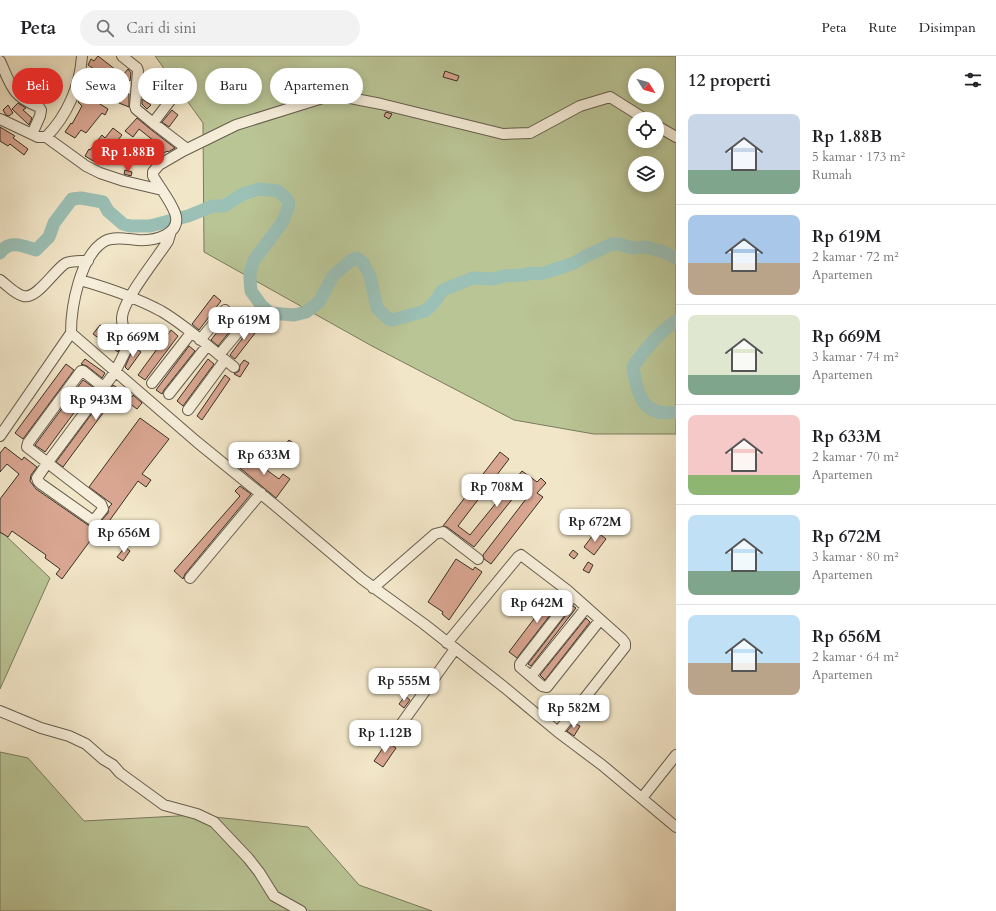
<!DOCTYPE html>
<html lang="id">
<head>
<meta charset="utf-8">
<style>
  body { margin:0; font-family:Cardo,serif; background:#f2f2f2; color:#202124; height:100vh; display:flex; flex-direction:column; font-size:15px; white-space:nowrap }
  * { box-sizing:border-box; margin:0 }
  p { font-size:13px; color:#757577 }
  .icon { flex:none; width:22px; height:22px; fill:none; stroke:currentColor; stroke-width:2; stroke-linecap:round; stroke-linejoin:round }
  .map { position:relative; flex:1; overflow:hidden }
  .sheet { display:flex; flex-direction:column; background:#fff; width:320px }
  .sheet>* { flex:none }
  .hud { position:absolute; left:12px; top:12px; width:380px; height:36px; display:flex; gap:8px }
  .needle { width:26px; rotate:127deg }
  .buttons { position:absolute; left:628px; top:12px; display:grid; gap:8px }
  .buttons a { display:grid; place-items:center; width:36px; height:36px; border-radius:50%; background:#fff; box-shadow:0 2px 10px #0003; font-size:20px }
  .price { position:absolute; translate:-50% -34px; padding:0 9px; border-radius:8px; background:#fff; color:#222; font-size:13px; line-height:26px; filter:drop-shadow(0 1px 2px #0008) }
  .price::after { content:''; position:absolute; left:50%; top:24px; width:12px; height:9px; margin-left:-6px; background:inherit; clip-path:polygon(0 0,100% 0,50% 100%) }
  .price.selected { background:#d93025; color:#fff }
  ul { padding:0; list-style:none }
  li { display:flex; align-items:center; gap:12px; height:100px; padding:0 12px }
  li+li { border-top:1px solid #e0e0e0 }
  li span { display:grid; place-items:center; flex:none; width:112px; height:80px; border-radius:8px; color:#555 }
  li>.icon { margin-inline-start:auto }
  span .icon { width:48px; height:48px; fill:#fffc; stroke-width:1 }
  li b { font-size:17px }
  h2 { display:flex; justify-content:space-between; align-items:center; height:48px; padding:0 12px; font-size:17px }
  .pill { padding:0 14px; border-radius:18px; background:#fff; box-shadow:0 2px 10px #0003; font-size:14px; line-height:36px }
  .pill.selected { background:#d93025; color:#fff }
  header { display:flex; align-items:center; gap:24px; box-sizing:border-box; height:56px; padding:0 20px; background:#fff; border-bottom:1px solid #e0e0e0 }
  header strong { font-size:19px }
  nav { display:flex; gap:22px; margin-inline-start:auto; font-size:14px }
  .search { width:280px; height:36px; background:#f2f2f2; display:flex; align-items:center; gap:10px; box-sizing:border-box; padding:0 14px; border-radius:22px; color:#757577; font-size:15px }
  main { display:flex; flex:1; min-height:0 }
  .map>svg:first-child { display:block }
</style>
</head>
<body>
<header>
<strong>Peta</strong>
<div class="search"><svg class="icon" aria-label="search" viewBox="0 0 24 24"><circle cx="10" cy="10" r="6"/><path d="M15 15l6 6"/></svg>Cari di sini</div>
<nav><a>Peta</a><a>Rute</a><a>Disimpan</a></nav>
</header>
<main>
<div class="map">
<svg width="676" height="855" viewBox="0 0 676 855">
  <rect width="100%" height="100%" fill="#f2e6c8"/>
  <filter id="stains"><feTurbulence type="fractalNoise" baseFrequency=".005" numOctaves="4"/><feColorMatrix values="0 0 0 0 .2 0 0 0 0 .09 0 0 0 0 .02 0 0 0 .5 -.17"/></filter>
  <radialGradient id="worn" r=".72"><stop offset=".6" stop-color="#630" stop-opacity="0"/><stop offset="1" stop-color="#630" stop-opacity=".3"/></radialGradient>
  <!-- green -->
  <path fill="#bac596" stroke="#797b5e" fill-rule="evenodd" d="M155 0H676V378H594L514 364 372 290 204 196 203 67ZM635 19H657V41H635ZM635 63H657V85H635ZM635 107H657V129H635Z
    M0 477 4 478 50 522 0 633Z
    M0 696 28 702 84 765 196 759 308 771 359 829 432 855H0Z"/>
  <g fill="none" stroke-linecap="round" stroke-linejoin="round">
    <!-- river -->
    <path stroke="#9bc0b6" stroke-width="13" d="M0 197C9 183 24 190 36 194L49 181 54 167 72 143 81 142 103 146 108 155 123 168 130 170H150L188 160 213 150H224L243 138 259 133 278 135 287 143 289 147 288 153 282 167 254 204 250 217V224L251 235 261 249 270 257 294 259 306 256 319 246 333 220 350 205 357 202 363 207 370 220 377 252 387 262 393 264 425 255 432 249 443 234 473 222 493 223 504 220 523 219 534 217 538 218 547 216 574 207 586 200 612 188H619L632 192 647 191 655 194 662 195 676 202
      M676 265C658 277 645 293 633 311 637 338 643 362 676 356"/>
  </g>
  <!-- building -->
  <path fill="#d9a691" stroke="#383126" d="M98 0 116 14 112 19 109 16 101 33 88 27 94 13 88 9 91 3 94 5Z
    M128 13 131 17 130 25 123 19Z
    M445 15 459 20 457 25 443 21Z
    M152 17 160 22 149 38 143 33 150 24 148 23Z
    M53 18 62 25 56 32 47 26Z
    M28 26H30L38 32 41 26 49 31 41 45 27 37 22 33Z
    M123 36 129 38V51L119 47Z
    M84 38 108 53 105 59 102 57 86 77 81 74 75 82 65 76 71 67 72 68 82 50 78 46Z
    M142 43 151 49 147 53 142 48Z
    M18 47 26 52 23 54 32 62 29 69 12 53Z
    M8 49 13 57 9 60 6 59 3 54Z
    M172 54 178 59 169 71 162 66Z
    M386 56 392 58 389 63 384 60Z
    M137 62 149 72 175 92 168 96 167 95 157 102 152 99 159 89 139 73 133 81 125 75Z
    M0 71 15 80 13 82 28 93 24 99 10 88 8 90 0 85Z
    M113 72 122 79 118 84 140 103 135 108 119 94 108 109 96 103 95 106 85 100 89 93 90 94 102 79 105 82Z
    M125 114 132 116 131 120 124 118Z
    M214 239 221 245 199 274 192 268Z
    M235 253 243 259 218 290 211 284Z
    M253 268 259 272 235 303 230 299Z
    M100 269 119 282 120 290 118 296 93 278Z
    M171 274 178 280 145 324 138 319Z
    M189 290 195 295 164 334 162 338 156 334Z
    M134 291 141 296 128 314 125 311Z
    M85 303 105 317 102 322 87 310 81 308Z
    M208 303 214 308 183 350 177 345Z
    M244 304 249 307 240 321 234 318 239 315 240 309Z
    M66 308 74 314 23 383 15 377Z
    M225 319 230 323 202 364 197 360Z
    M83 324 93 331 45 396 35 389Z
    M113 329 125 337 126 336 132 341 133 339 142 347 137 353 117 338 63 411 56 406Z
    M140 362 169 383 142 418 151 424 146 431 138 425 102 475 96 471 108 457 109 451 112 448 89 431Z
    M289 384 296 389 288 399 281 394Z
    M5 391 22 404 24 401 37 411 31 419 30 425 36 433 88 469 93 470 98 474 62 523 56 518 60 513 45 502 46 499 12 475 8 481 0 476V443L19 418 7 408 0 416V397Z
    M500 396 509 403 458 470 470 479 522 415 537 426 541 422 546 427 537 437 543 441 491 508 484 503 483 499 526 443 518 436 474 491 447 471 443 470Z
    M251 397 259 403 257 407 279 423 283 418 290 423 276 442 240 412Z
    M240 430 251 438 185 518 183 523 174 515 240 440 235 435Z
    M596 475 606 483 594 499 584 491Z
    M125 491 130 495 123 505 117 501Z
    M573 494 578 498 574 503 569 499Z
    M456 503 473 514 475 511 482 516 449 564 442 558 443 556 428 546Z
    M588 506 593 509 589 517 583 514Z
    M555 535 564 541 517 602 509 596Z
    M573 550 576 552 531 610 528 608Z
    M586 562 590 566 545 624 540 619Z
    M405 640 410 644 404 652 399 648Z
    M574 667 580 670 574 680 567 675Z
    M387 686 396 692 383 711 374 705Z"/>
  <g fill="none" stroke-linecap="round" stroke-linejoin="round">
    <!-- minor casing -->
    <g stroke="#665e4e" stroke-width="12">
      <path id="minor" d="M122 0 137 12 138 15 135 50 136 53 153 67 176 37
        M0 5C12 31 11 39 39 51L41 54 40 60 32 78
        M0 63 38 81H46L86 110 100 117 124 125 162 134
        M645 63 610 41 580 50 530 77 503 78 381 48 340 40H329L236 69 183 95 159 109 153 116V120C160 132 170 144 175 157 183 179 153 185 138 184 127 183 114 180 105 185 80 199 71 251 71 277L197 386 277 451 362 523 424 568 504 631 558 676 602 709 676 771
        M153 67 187 93
        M657 70 676 81
        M46 81C67 60 80 30 82 0
        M0 224C7 229 15 238 23 240 37 244 54 214 66 207 73 204 81 205 88 205
        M80 224C108 232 135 241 161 255 187 270 211 293 234 311
        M200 284 225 254
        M219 299 244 269
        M152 327 191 277
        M103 331 83 315H81L28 387 27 391 101 448 103 453 95 463 92 464 41 428 38 425 37 422 48 406 115 316 127 292V288C126 279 122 271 122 263 121 246 158 201 168 185L171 175
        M169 338 207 290
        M188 354 225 304
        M0 380 71 277
        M190 522 261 437
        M373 532 435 478 443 476 478 503
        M573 540 520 608V611L542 630 547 631 600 564
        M447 587 518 501 521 499 567 534 622 583 625 587V591L558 676
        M531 620 586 552
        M0 655 41 672 69 680 86 688 103 703 113 709 120 717 164 749 197 758 214 766 248 802 259 816 274 840 301 855
        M392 681 455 593
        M642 742 676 699"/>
    </g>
    <!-- minor -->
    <use href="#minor" stroke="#f7efdb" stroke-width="10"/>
  </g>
  <rect width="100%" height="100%" filter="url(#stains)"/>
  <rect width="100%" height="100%" fill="url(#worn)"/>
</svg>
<div class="buttons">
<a><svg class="needle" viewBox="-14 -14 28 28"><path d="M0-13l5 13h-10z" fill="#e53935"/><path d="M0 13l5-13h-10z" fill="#757577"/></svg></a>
<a><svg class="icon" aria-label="locate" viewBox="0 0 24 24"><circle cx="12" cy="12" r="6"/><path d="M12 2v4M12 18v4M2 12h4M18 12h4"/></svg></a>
<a><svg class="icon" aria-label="layers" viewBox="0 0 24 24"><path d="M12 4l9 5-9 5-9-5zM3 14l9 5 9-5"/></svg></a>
</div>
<b class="price selected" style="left:128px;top:117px">Rp 1.88B</b>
<b class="price" style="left:244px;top:285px">Rp 619M</b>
<b class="price" style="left:133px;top:302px">Rp 669M</b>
<b class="price" style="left:96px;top:365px">Rp 943M</b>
<b class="price" style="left:264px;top:420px">Rp 633M</b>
<b class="price" style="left:497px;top:452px">Rp 708M</b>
<b class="price" style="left:595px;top:487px">Rp 672M</b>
<b class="price" style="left:124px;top:498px">Rp 656M</b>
<b class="price" style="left:537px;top:568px">Rp 642M</b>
<b class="price" style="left:404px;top:646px">Rp 555M</b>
<b class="price" style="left:574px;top:673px">Rp 582M</b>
<b class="price" style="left:385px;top:698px">Rp 1.12B</b>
<div class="hud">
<a class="pill selected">Beli</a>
<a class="pill">Sewa</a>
<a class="pill">Filter</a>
<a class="pill">Baru</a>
<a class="pill">Apartemen</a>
</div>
</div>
<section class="sheet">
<h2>12 properti<svg class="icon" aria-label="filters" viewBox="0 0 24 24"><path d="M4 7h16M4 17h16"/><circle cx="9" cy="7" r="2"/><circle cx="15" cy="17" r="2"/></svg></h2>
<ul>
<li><span style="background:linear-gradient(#c9d6e8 70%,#7fa58c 0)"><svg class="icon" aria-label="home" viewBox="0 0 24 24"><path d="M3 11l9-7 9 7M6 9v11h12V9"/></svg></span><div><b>Rp 1.88B</b><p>5 kamar · 173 m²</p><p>Rumah</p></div></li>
<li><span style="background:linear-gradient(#a9c7e8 60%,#b9a48a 0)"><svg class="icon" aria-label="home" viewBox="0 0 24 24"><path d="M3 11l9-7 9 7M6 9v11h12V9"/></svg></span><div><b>Rp 619M</b><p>2 kamar · 72 m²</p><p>Apartemen</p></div></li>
<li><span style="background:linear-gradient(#dfe7d0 75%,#7fa58c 0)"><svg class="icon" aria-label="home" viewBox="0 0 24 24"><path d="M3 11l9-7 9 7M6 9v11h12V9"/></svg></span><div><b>Rp 669M</b><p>3 kamar · 74 m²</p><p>Apartemen</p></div></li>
<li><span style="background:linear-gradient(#f6c9c9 75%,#8fb573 0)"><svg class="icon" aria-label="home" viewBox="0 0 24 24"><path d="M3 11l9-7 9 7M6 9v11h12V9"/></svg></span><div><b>Rp 633M</b><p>2 kamar · 70 m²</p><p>Apartemen</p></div></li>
<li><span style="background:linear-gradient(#bfe0f5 70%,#7fa58c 0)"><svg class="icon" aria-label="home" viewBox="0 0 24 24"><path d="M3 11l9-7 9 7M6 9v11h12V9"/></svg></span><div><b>Rp 672M</b><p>3 kamar · 80 m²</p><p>Apartemen</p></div></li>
<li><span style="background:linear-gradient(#bfe0f5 60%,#b9a48a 0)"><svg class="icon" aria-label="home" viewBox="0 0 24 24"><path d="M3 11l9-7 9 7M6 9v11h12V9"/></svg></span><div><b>Rp 656M</b><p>2 kamar · 64 m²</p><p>Apartemen</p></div></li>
</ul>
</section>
</main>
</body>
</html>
